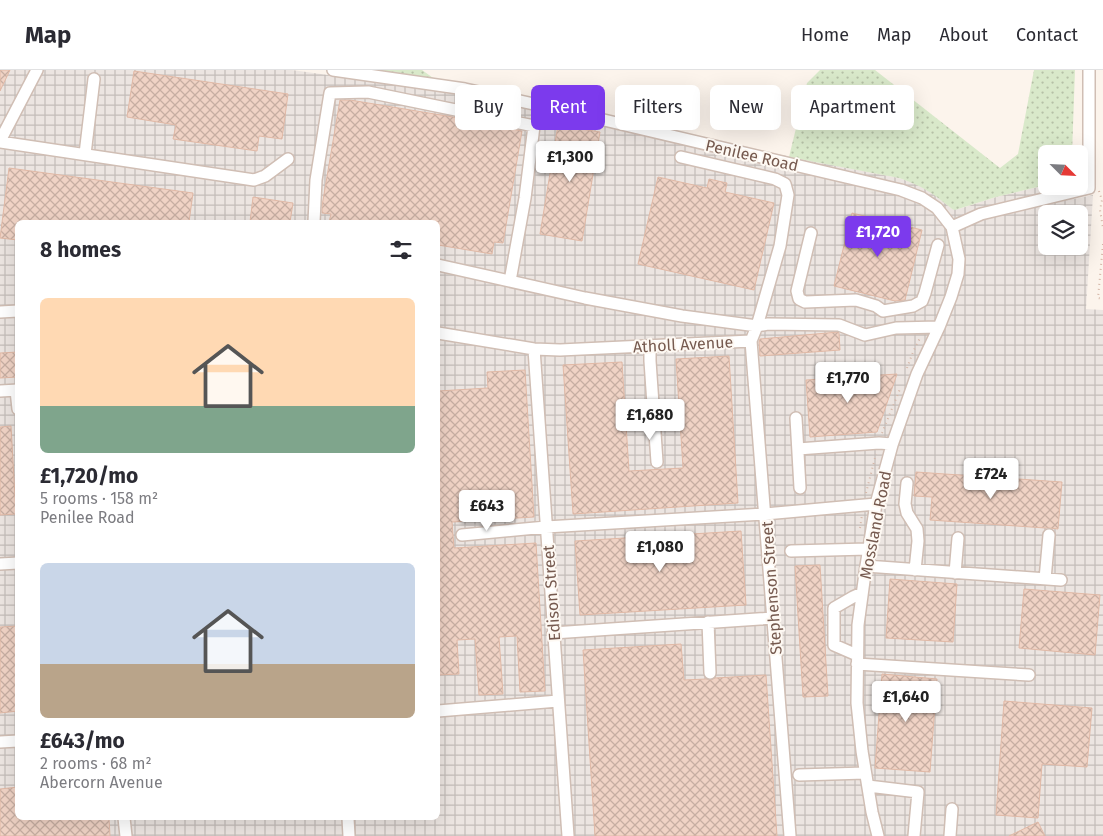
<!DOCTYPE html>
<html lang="en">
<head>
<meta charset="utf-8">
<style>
  body { margin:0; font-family:"Fira Sans",sans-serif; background:#f2f2f3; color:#2b2b33; height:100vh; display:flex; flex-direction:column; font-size:19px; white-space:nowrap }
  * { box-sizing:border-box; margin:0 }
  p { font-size:16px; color:#7c7c81 }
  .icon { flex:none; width:28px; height:28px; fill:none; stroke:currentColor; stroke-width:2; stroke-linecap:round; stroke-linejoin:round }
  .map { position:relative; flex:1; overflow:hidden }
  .side { position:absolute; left:15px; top:150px; width:425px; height:600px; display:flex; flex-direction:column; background:#fff; border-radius:8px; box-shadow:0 5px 20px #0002 }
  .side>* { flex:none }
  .banner { position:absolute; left:455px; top:15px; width:475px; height:45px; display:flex; gap:10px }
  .needle { width:32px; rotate:114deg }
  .tools { position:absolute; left:1038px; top:75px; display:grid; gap:10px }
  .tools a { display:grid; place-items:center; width:50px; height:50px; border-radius:8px; background:#fff; box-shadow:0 5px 20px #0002; font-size:25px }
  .price { position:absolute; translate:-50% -42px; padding:0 11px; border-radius:5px; background:#fff; color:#222; font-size:16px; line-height:32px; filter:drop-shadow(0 1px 2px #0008) }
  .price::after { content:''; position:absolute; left:50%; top:30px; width:15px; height:11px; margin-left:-8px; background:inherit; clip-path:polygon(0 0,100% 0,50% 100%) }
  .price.on { background:#7c3aed; color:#fff }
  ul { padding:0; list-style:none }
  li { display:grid; align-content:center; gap:10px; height:265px; padding:0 25px }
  li span { display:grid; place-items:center; height:155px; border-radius:8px; color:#555 }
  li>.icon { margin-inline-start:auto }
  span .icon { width:90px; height:90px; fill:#fffc; stroke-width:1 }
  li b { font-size:21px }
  h2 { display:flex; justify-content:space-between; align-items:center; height:60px; padding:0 25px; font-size:21px }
  .chip { padding:0 18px; border-radius:8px; background:#fff; box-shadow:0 5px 20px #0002; font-size:18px; line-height:45px }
  .chip.on { background:#7c3aed; color:#fff }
  header { display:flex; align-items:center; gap:30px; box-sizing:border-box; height:70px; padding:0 25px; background:#fff; border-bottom:1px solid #e1e1e2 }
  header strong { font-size:24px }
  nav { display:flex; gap:28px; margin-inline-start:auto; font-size:18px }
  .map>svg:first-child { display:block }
</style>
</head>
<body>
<header>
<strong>Map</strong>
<nav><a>Home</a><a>Map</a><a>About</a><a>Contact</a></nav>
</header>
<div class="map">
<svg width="1103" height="766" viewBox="0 0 1103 766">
  <defs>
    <pattern id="industrial-grid" width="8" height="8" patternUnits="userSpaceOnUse" patternTransform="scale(1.25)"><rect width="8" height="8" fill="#ece5e1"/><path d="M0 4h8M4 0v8" fill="none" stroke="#c4bdb9"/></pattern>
    <pattern id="grass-dots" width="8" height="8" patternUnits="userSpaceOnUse" patternTransform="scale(1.25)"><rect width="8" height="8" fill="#d9e9ca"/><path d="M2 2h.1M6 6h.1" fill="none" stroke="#b5c0a6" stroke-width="1.8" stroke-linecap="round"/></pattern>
    <pattern id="building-cross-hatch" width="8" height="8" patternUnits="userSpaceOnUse" patternTransform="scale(1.25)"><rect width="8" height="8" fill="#f0d3c5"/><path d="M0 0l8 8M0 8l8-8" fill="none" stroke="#c7aea2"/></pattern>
  </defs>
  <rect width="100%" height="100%" fill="#fcf4ec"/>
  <!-- industrial -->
  <path fill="url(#industrial-grid)" fill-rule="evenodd" d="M0 0H292L472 25 899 108 916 114 933 123 952 139 962 138 996 127 1046 115 1072 116 1074 129 1093 125 1086 239 1103 240V766H0ZM1046 144H1079V176H1046ZM18 152H438V748H18Z"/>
  <!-- grass -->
  <path fill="url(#grass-dots)" d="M366 0H422L436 10Z
    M820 0H875L1000 98 1018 84 1034 0H1075L1072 84H1046V115L996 127 955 140 952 139C933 123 922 116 899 108L789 87 807 13Z"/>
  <!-- building -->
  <path fill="url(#building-cross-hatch)" stroke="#e1b9a6" d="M0 0H10L0 21Z
    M134 1 288 24 282 69 259 66 257 81 173 69 176 55 127 47Z
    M340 30H350L459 48 522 61 503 173 494 172 492 184 438 175V152H329L331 144 322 143V136Z
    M558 55 600 62 582 171 540 164Z
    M9 98 193 123 189 152H18V170L0 168Z
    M658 107 707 118 709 109 727 113 725 122 774 133 754 220 638 194Z
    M253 127 293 133 290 152H250Z
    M852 143 922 160 905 230 895 231 834 216Z
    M838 262 839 263 840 280 760 286 759 272 760 269Z
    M18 282V307L0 308V283Z
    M729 286 738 433 573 444 563 295 622 292 629 401 683 398 676 289Z
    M525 300 534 447 452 452 454 478 536 473 545 621 520 622 517 566 499 567 503 624 479 625 475 569 457 570 459 604 438 605V480H440L439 453H438V321L488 318 487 302Z
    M897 304 877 362 810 367 806 310Z
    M11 356 16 444 0 445V357Z
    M916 402 1062 412 1058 459 1049 458H1045L930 450 932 427 914 426Z
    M741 461 746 535 580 545 575 471Z
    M820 495 828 626 803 627 795 496Z
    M890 509 957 514 953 572 886 568Z
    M1024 519 1100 525 1095 585 1019 578Z
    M18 556V641L0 643V557Z
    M681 574 684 610 706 609 711 610 715 608 766 605 777 766H595L583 580Z
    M882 604 937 609 930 702 875 698Z
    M1004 631 1092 638 1087 697 1042 694 1038 748 996 745Z
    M18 717V748H109L110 766H0V719Z
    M1038 752 1045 766H1009Z"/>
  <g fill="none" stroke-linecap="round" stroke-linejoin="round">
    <!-- minor casing -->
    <g stroke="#d0beb4" stroke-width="14">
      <path id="minor" d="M333 0 465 19 570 42 901 120 922 128 937 138 952 157 959 189 958 204 951 227 939 257 917 304 892 375 876 434 866 496 858 555 857 633 862 681 872 742 878 766
        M0 71 37 0
        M0 72 254 110 265 106 288 89
        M85 84 94 9
        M314 152 316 110 330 23 368 22 534 56 525 128 510 211
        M952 157 981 144 1089 118V0
        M811 163 797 221 799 229 805 232 856 230 876 236 883 241 913 236 922 231 925 223 938 175
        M438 195 585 228 682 246 757 256 780 176 788 125 785 114 775 109 681 87
        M0 242 18 241
        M438 263 534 279 560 280 751 271
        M650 276V291L657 392
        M534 279 568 766
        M16 320 18 339
        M0 321 18 320
        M796 348 800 418
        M798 379 879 373 892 374
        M907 413 905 434 907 443 917 459 918 471 915 500
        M462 465 546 457 765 444 876 434
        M791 481 868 479
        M0 494 18 493
        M866 496 1061 510
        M955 503 958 468
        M1045 509 1049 465
        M708 552 710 603
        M553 563 773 548
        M857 585 834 575V538L853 527 862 523
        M857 594 1029 605
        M438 641 558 631
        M0 672 18 671
        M799 705 865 703
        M868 716 918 722 914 766
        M124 748 126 766
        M348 748 349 766
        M790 766 751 271 757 256 768 254 839 255 865 265 896 258 939 257
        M950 766 952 739"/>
    </g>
    <!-- path -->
    <path stroke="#d5b6a7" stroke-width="2" stroke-dasharray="1 4" stroke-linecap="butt" d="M1099 121 1102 130 1100 140 1103 158
      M1103 174 1098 228 1103 229
      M907 298 913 282 920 268
      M882 363 900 319
      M866 423 876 384
      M860 458 862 445"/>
    <!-- minor -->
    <use href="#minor" stroke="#fff" stroke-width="11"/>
  </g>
  <g text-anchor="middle" stroke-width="4" stroke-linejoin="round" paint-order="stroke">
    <!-- street labels -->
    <g font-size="16" fill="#765a4f" stroke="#fef9f3">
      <text transform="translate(752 85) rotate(13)" y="6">Penilee Road</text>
      <text transform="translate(683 274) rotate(-3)" y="6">Atholl Avenue</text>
      <text transform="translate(875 455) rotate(-79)" y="6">Mossland Road</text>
      <text transform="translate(771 518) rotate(-94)" y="6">Stephenson Street</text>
      <text transform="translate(551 523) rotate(-94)" y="6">Edison Street</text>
    </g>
  </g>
</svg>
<div class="tools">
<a><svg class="needle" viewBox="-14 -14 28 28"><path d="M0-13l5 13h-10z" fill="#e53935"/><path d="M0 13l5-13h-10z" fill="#7c7c81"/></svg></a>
<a><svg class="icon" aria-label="layers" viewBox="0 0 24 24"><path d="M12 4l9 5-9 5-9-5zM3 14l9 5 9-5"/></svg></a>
</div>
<b class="price" style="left:570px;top:113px">£1,300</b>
<b class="price on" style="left:878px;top:188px">£1,720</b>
<b class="price" style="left:848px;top:334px">£1,770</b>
<b class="price" style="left:650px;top:371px">£1,680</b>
<b class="price" style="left:991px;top:430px">£724</b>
<b class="price" style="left:487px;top:462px">£643</b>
<b class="price" style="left:660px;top:503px">£1,080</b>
<b class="price" style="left:906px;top:653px">£1,640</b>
<div class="banner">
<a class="chip">Buy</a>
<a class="chip on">Rent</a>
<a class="chip">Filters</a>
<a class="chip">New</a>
<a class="chip">Apartment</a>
</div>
<section class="side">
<h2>8 homes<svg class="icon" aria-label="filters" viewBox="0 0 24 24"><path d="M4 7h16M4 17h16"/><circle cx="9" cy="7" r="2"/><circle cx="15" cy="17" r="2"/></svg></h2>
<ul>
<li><span style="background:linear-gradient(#ffd9b3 70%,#7fa58c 0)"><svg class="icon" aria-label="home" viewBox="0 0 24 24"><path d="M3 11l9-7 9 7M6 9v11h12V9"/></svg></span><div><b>£1,720/mo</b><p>5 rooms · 158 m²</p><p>Penilee Road</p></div></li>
<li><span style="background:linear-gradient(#c9d6e8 65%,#b9a48a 0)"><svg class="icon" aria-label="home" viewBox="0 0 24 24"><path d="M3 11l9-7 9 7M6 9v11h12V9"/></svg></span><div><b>£643/mo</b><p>2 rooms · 68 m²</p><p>Abercorn Avenue</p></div></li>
</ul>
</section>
</div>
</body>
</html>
